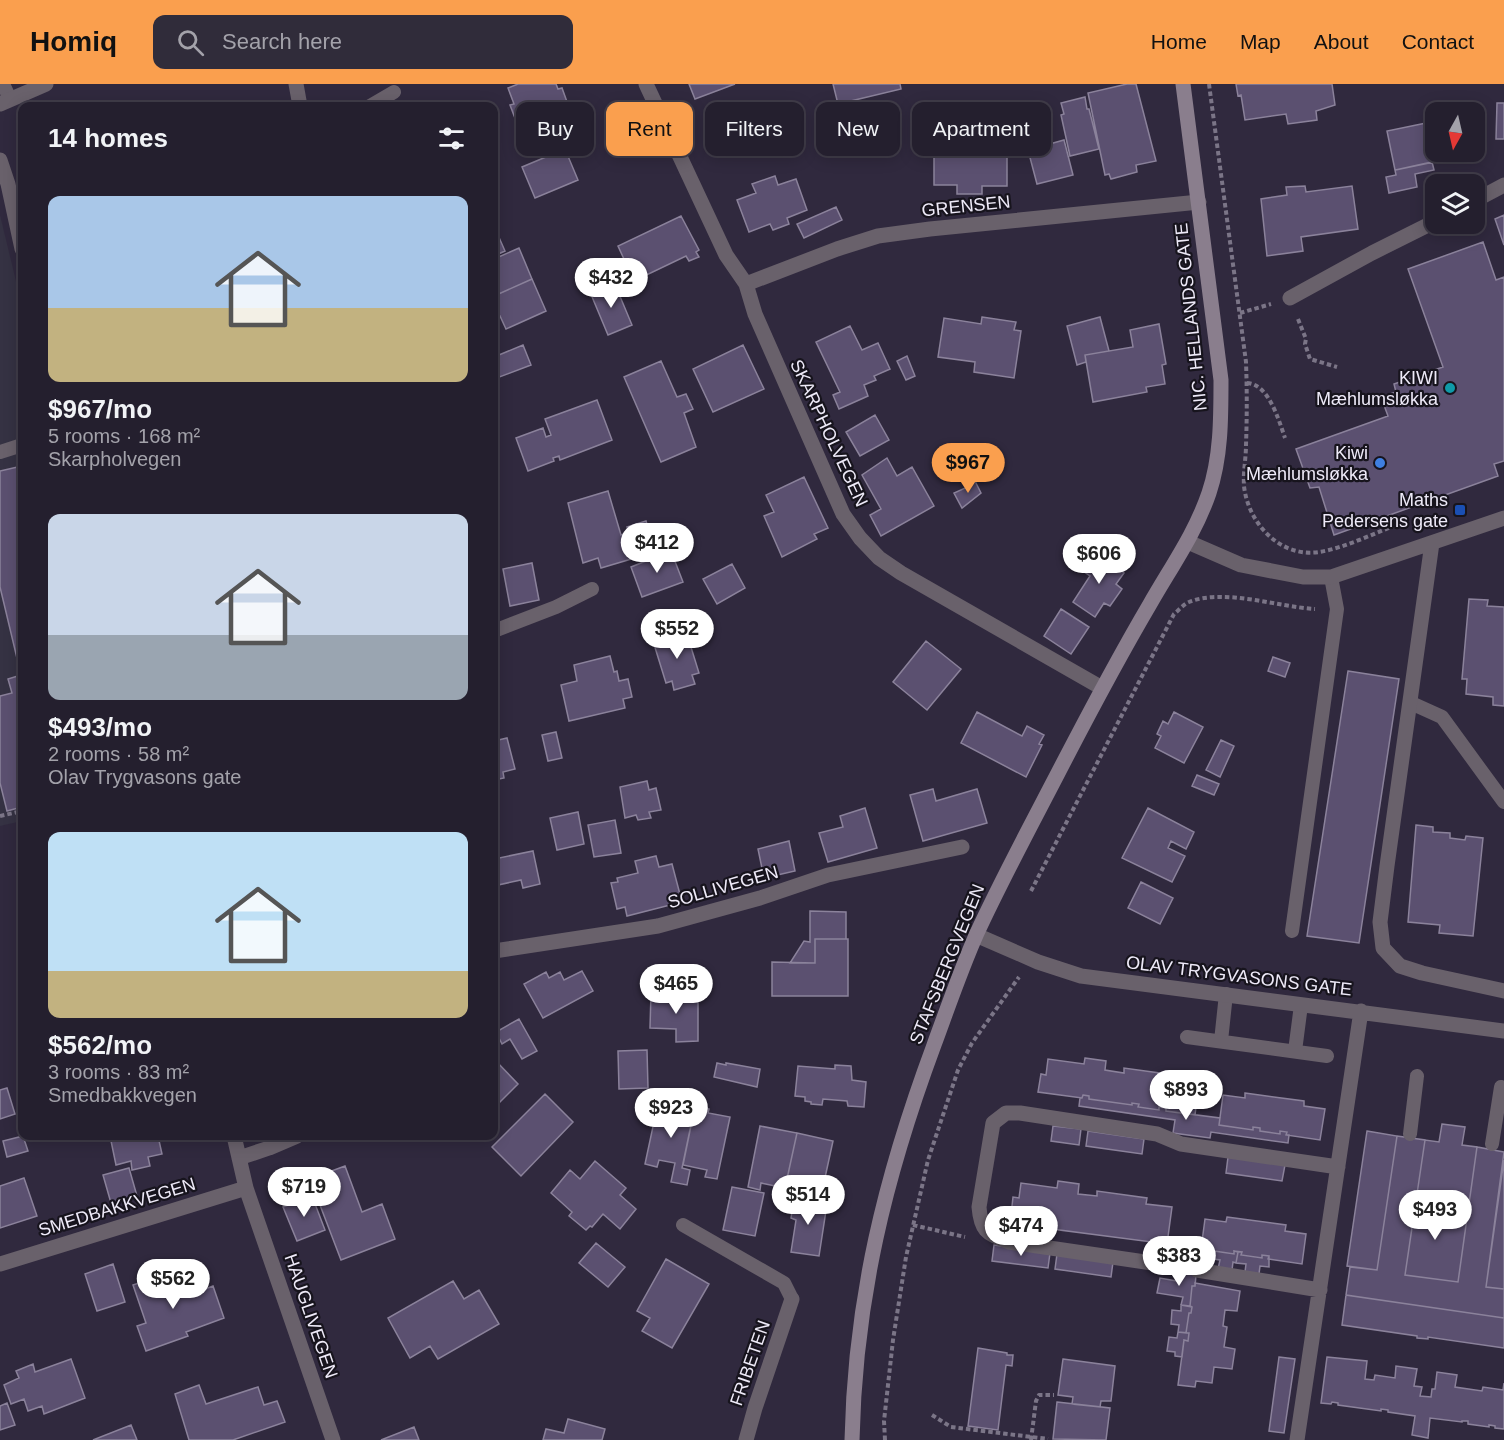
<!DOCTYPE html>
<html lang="en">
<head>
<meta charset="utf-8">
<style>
  body { margin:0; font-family:Arial,sans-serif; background:#302c3a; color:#f1f3f6; height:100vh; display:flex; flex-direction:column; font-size:22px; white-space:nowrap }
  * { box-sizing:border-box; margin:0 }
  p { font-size:20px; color:#a3a2aa }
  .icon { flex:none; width:33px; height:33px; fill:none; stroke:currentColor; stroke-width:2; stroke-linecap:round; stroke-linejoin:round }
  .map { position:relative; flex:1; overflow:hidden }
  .sheet { position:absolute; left:18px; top:18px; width:480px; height:1038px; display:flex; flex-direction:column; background:#241f2e; border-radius:12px; box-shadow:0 3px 15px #0003,0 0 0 2px #413d4a }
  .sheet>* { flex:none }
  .banner { position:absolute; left:516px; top:18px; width:570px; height:54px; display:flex; gap:12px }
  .needle { width:39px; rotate:188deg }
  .tools { position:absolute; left:1425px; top:18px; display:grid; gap:12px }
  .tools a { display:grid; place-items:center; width:60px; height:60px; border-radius:12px; background:#241f2e; box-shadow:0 3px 15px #0003,0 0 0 2px #413d4a; font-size:30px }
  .price { position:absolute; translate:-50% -51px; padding:0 14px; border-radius:21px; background:#fff; color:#222; font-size:20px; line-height:39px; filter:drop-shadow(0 2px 3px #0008) }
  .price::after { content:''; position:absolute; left:50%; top:36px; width:18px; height:14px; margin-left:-9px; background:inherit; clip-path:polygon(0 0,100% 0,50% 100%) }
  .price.active { background:#fa9f4e; color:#111 }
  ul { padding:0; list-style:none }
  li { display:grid; align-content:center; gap:12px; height:318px; padding:0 30px }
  li span { display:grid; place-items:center; height:186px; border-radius:12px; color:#555 }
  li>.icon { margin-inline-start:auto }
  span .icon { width:108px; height:108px; fill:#fffc; stroke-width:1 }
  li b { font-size:26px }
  h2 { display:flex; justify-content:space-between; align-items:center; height:72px; padding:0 30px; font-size:26px }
  .tag { padding:0 21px; border-radius:12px; background:#241f2e; box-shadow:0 3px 15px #0003,0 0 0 2px #413d4a; font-size:21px; line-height:54px }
  .tag.active { background:#fa9f4e; color:#111 }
  header { display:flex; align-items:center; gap:36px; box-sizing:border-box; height:84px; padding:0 30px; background:#fa9f4e; color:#111 }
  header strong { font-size:28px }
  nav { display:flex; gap:33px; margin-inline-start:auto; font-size:21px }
  .search { width:420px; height:54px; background:#302c3a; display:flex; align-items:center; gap:15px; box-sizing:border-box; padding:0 21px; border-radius:12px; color:#a3a2aa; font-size:22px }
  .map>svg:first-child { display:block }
</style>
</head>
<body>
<header>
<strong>Homiq</strong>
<div class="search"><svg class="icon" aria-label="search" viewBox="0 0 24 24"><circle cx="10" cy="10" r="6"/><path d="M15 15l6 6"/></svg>Search here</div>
<nav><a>Home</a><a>Map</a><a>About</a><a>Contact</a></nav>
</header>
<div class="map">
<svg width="1504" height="1356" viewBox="0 0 1504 1356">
  <rect width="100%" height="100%" fill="#30293e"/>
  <!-- education -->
  <path fill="#353243" d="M0 131 22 222V737L0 742Z"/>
  <!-- building -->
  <path fill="#5b5070" stroke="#8b829b" stroke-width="1.5" d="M518 0H556L558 5 562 4 571 29 567 30 575 49 531 65 524 48 521 50 510 21 514 20 508 4Z
    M689 0H735L695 15Z
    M833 0H900L901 5 838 20Z
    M1127 0H1136L1156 77 1136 81 1137 88 1111 95 1109 90 1105 91 1088 9Z
    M1236 0H1332L1335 21 1316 27 1317 36 1288 40 1286 30 1245 36 1241 11 1238 12Z
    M1085 13 1087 25H1089L1099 65 1070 72 1061 31 1064 30 1061 19Z
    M1497 19H1504V55H1496Z
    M1436 37V68H1473V70L1395 86 1387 47Z
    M934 49 1007 52V102H982V110H957V101H934Z
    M1064 56 1073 91 1037 100 1028 66Z
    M565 65 578 96 535 114 522 83Z
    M1432 78 1434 86 1415 90 1417 103 1389 109 1386 93 1396 91 1395 86Z
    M775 92 778 101 796 95 807 126 787 134 789 140 773 146 770 140 749 148 737 116 756 109 752 100Z
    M1305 102 1306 108 1352 102 1358 145 1301 153 1303 167 1267 172 1261 115 1287 111 1286 103Z
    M836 123 842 136 804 154 797 140Z
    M1504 131V161L1495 135Z
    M681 132 699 166 696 168 699 173 689 177 686 172 634 197 618 162Z
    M494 142 505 167 494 172Z
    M1483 158 1496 196 1504 193V377L1494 380 1498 392 1334 451 1319 403 1310 404 1296 365 1388 332 1381 313 1396 308 1394 300 1443 283 1408 185Z
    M519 164 532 195 494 212V175Z
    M532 195 546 227 506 245 500 232 494 235V212Z
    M614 198 632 241 608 251 590 208Z
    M982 233 1016 238 1014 246 1021 247 1014 294 974 288 975 278 938 273 944 234 981 240Z
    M1100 233 1109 267 1085 271 1086 278 1077 281 1067 242Z
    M1159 240 1166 280 1162 281 1165 300 1146 303 1147 308 1093 318 1085 271 1133 263 1130 246Z
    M850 242 862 266 878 259 890 285 874 292 876 296 864 301 868 312 839 325 833 311 840 308 816 258Z
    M523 261 531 281 494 295V273Z
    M743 261 764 305 713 328 693 285Z
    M907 272 915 292 906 296 897 277Z
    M661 277 677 313 686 310 693 325 684 329 696 363 661 378 624 293Z
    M597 316 612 356 560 376 559 372 553 374 554 377 528 387 516 354 543 344 546 353 551 351 545 335Z
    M875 331 889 356 860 372 846 348Z
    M887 374 897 392 912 383 934 422 881 452 870 431 881 425 862 391Z
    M22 382V723L7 727 0 699V612L12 609 8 595 21 591 0 503V387Z
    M804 393 828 444 814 450 817 455 782 473 764 432 774 428 766 411Z
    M975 397 981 409 962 424 954 409 972 401 971 399Z
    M608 407 621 451 629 448 627 443 646 437 655 468 601 484 598 474 583 479 568 419Z
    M671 467 683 498 642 513 631 483Z
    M1092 467 1124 489 1116 500 1122 505 1110 522 1104 519 1095 533 1073 518 1090 492 1080 485Z
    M532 479 539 516 510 522 503 485Z
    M732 480 745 504 717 520 703 495Z
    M1469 515 1488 516 1487 522 1504 523V622L1493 621V613L1466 610 1467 595H1462Z
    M1061 525 1089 543 1071 570 1044 552Z
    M686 547 699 589 692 591 695 600 674 606 672 597 666 599 653 557Z
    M926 557 961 585 927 626 893 598Z
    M610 572 614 588 617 587 619 597 628 595 632 613 623 615 625 624 569 637 561 601 577 597 574 581Z
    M1273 573 1290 579 1285 593 1268 587Z
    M1348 587 1399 595 1359 859 1307 852Z
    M977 628 1022 652 1027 642 1044 651 1039 660 1042 661 1026 693 961 659Z
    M1174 628 1203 643 1184 679 1155 664 1161 652 1157 650 1163 637 1168 640Z
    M556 648 562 674 548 677 542 651Z
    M507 654 515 685 503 688 504 694 494 696V657Z
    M1221 656 1234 662 1220 693 1206 686Z
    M1197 691 1219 700 1214 711 1192 702Z
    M647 697 649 706 656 704 661 726 649 728 651 734 638 736 636 731 625 734 620 703Z
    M933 705 936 717 977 705 987 739 923 757 910 711Z
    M865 724 877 764 828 778 819 749 843 743 840 732Z
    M1148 724 1194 748 1186 765 1171 757 1168 764 1185 772 1172 798 1122 774Z
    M578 728 584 760 557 766 550 734Z
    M615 736 621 769 594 773 588 741Z
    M1416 741 1433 743V748L1450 749V754L1465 756 1466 752 1483 754 1473 852 1439 849 1440 841 1408 838Z
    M789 757 795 787 764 794 758 765Z
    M533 767 540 800 523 804 521 796 498 801 494 775Z
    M656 772 659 783 672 780 682 818 627 832 625 823 617 825 611 799 618 798 617 794 638 789 635 777Z
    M1141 798 1173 814 1160 840 1128 824Z
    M810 827 846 828V855H815V879H790L804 857 810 858Z
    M815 855H848V912H772V878L815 879Z
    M582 887 593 907 543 934 524 900 546 888 549 894 560 888 564 896Z
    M651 909 698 910V957L676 958V945L650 944Z
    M519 935 537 967 522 975 510 955 502 960 496 948Z
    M647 966 648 1004 619 1005 618 967Z
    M1085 974 1106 977 1105 986 1124 989V984L1174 991 1173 997 1199 1000 1195 1031 1166 1027V1024L1159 1023V1026L1138 1023 1139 1020 1132 1019V1021L1089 1015V1012L1083 1011 1082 1014 1038 1008 1041 990 1046 991 1048 975 1084 980Z
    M494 975 518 1000 494 1024Z
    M717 979 726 981V979L760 985 757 1003 714 993Z
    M835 981 851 982 852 996 866 998 864 1023 848 1022 847 1017 823 1015 822 1021 811 1020V1018L805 1017V1013L795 1012 798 982 835 985Z
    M7 1004 15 1030 0 1035V1006Z
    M1245 1009 1304 1017V1022L1325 1025 1320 1056 1286 1051 1287 1048 1280 1047V1050L1260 1047V1044L1253 1043V1046L1219 1041 1223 1011 1245 1014Z
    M545 1010 573 1038 521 1092 492 1063Z
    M1083 1011 1089 1012V1015L1132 1021V1019L1139 1020 1138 1023 1159 1026V1023L1166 1024V1027L1220 1034 1219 1041 1253 1046V1043L1260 1044V1047L1280 1050V1047L1287 1048 1286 1051H1289L1288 1059 1211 1048 1210 1054 1173 1049 1175 1036 1079 1022 1080 1014H1082Z
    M658 1019 679 1023 680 1019 695 1022 682 1084 690 1086 687 1101 671 1098 675 1079 659 1076 657 1083 645 1080Z
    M695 1022 709 1025 708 1029 730 1033 717 1095 705 1093 707 1086 683 1081Z
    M1442 1040 1465 1043 1462 1061 1477 1063 1458 1198 1405 1191 1425 1056 1439 1058Z
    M760 1042 797 1049 785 1104 761 1099 760 1106 748 1103Z
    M1053 1042 1081 1045 1079 1061 1051 1057Z
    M1088 1047 1144 1055 1142 1070 1086 1062Z
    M1367 1047 1397 1052 1377 1186 1347 1182Z
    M797 1049 833 1057 821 1112 785 1104Z
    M23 1052 28 1067 7 1073 3 1057Z
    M110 1052H158L162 1070 148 1073 150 1082 132 1086 131 1077 116 1081Z
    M1397 1052 1425 1056 1405 1191 1458 1198 1477 1063 1504 1068 1486 1203 1504 1205V1234L1346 1211 1350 1183 1377 1186Z
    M1228 1073 1285 1081 1282 1097 1226 1089Z
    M1504 1076V1205L1486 1203Z
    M595 1077 626 1104 620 1111 636 1125 620 1145 603 1130 592 1143 590 1142 586 1146 569 1132 572 1128 551 1109 570 1086 580 1095Z
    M345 1082 362 1128 382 1120 395 1155 341 1176 310 1095Z
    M129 1084 137 1112 111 1119 103 1091Z
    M24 1094 37 1132 0 1144V1102Z
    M1058 1097 1079 1100 1078 1110 1097 1112V1107L1147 1114 1146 1120 1172 1123 1167 1160 1052 1145 1053 1137 1011 1131 1013 1113 1019 1114 1021 1099 1057 1104Z
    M732 1103 764 1109 755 1152 723 1146Z
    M312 1112 325 1146 297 1157 283 1123Z
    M794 1114 827 1120 819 1172 791 1168 796 1136 791 1134Z
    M1227 1133 1286 1141 1285 1147 1306 1150 1302 1180 1268 1175 1269 1172 1262 1171V1174L1241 1171 1242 1168 1234 1167V1170L1201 1165 1205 1135 1226 1138Z
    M1157 1158 1200 1165 1196 1191 1178 1188 1161 1178 1163 1168 1156 1167Z
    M596 1159 625 1183 608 1203 579 1179Z
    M994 1161 1050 1169 1048 1184 992 1177Z
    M1200 1165 1234 1170V1167L1238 1168 1236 1179 1233 1178 1232 1186 1218 1185 1220 1176 1199 1173Z
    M1238 1168H1242L1241 1171 1262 1174V1171L1269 1172V1183L1260 1182 1259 1190 1245 1188 1246 1180 1236 1179Z
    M1057 1170 1113 1178 1111 1193 1055 1185Z
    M666 1175 709 1200 672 1264 642 1247 650 1234 637 1227Z
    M113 1180 125 1218 97 1227 85 1190Z
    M175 1187 184 1213 213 1202 224 1234 186 1248 188 1252 146 1267 137 1242 146 1239 133 1201Z
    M1178 1188 1196 1191 1195 1202H1192L1190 1222 1181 1221 1183 1213 1157 1209 1160 1194 1177 1197Z
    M453 1197 464 1215 479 1206 499 1240 438 1275 430 1262 410 1274 388 1234Z
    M1195 1199 1240 1207 1237 1227 1225 1226 1223 1242 1227 1243 1224 1263 1235 1265 1232 1285 1214 1283 1212 1299 1196 1297 1195 1303 1178 1301 1184 1256 1188 1257 1189 1249H1186L1189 1229H1191L1192 1223 1190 1222 1192 1202H1195Z
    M1346 1211 1504 1234V1264L1428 1253V1255L1417 1254V1252L1342 1241Z
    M1181 1221 1192 1223 1191 1229H1189L1186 1249 1178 1248 1179 1241 1171 1240 1172 1226 1181 1227Z
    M1178 1248 1189 1249 1188 1257 1184 1256 1182 1273 1175 1272V1268L1167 1267 1169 1253 1177 1254Z
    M978 1264 1007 1269V1271H1013L1012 1282 1006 1281 998 1346 968 1342Z
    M1279 1273 1295 1275 1284 1349 1269 1347Z
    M1327 1273 1367 1277 1365 1295 1374 1296 1375 1291 1395 1294 1396 1282 1417 1285 1414 1302 1422 1303 1420 1312 1431 1313 1432 1305H1435L1437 1288 1457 1291 1455 1303 1482 1307 1483 1303 1503 1306 1504 1299V1345L1495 1344V1342L1489 1341V1343L1468 1340V1337H1462V1338L1430 1334 1428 1354 1412 1351 1415 1332 1388 1328V1326L1381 1325V1327L1338 1321V1319L1332 1318 1331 1320 1321 1319Z
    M71 1275 85 1314 44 1330 42 1322 28 1327 24 1315 11 1320 4 1301 19 1294 16 1287 33 1280 35 1288Z
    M1063 1275 1115 1282 1111 1317H1101L1100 1323 1072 1320 1073 1313 1058 1311Z
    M199 1301 206 1320 258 1303 264 1321 277 1317 285 1338 233 1356H189L175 1310Z
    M1057 1318 1110 1324 1106 1356 1053 1355Z
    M7 1319 15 1341 0 1346V1322Z
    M568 1335 605 1345 602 1356H543L546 1345 564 1349Z
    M131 1341 137 1356H93Z
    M414 1343 419 1356H381Z"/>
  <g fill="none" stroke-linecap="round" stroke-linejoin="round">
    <!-- path -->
    <path stroke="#7b7587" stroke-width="4" stroke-dasharray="4.5 3" stroke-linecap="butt" d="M1209 0 1246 278C1247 305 1247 333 1246 361 1246 374 1243 389 1244 402 1248 439 1280 474 1319 468 1344 464 1370 451 1394 442
      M1240 229 1271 220
      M1298 235 1306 255 1305 260 1310 275 1337 283
      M1247 299C1269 300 1279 337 1285 354
      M0 732 22 727
      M1031 807 1174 530C1179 526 1184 520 1189 518 1224 504 1278 523 1315 525
      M913 1141 965 1153
      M932 1331 951 1343 1048 1355
      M885 1356 884 1337 893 1256 906 1173 928 1076 958 986 972 959 1019 893
      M1031 1356 1036 1317 1039 1311H1054"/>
    <!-- lane -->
    <path stroke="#69616b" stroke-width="14" d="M3 0 10 15
      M370 22 394 8
      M0 368 22 361
      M494 547 556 523 592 505
      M1411 619 1442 633 1504 718
      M1292 847 1337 525 1331 493
      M1187 953 1327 972
      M1221 957 1226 910
      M1295 967 1301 921
      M1410 1050 1417 992
      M1492 1060 1501 1003
      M683 1141 784 1199 792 1215"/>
    <!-- street -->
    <path stroke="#69616b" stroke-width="15" d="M296 0 300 22
      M646 0 726 171 746 200 755 230 843 430 860 454 879 474 901 489 1102 604
      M0 20 46 0
      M0 76 8 100 22 165
      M1474 117 1504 101
      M746 200 837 165 878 152 930 145 1199 118
      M1290 214 1372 169 1436 137
      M1188 458 1241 481 1303 493H1331L1504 434
      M1432 459 1387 782 1380 838 1383 864 1400 882 1422 889 1504 907
      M976 851 1038 878 1081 892 1504 947
      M494 867 658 842 760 814 828 791 962 763
      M234 1052 246 1104 333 1356
      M239 1074 269 1064 297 1052
      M0 1180 246 1104
      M1179 1183 1009 1158C987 1149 981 1148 979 1123L993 1039 1006 1029H1020L1157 1050 1181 1060 1338 1083
      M1197 1186 1320 1206
      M746 1356 755 1324 792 1215
      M1297 1356 1361 927"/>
    <!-- secondary -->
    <path stroke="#8a7e8d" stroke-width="15" d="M852 1356C855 1215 885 1093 934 961 948 923 961 885 977 849 1002 795 1030 743 1057 691 1087 633 1117 576 1150 520 1171 483 1195 450 1209 409 1221 373 1221 335 1221 296L1183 0"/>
  </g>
  <!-- markers -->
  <circle fill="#0f9aa8" stroke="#17141d" stroke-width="2" cx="1450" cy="304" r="6"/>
  <circle fill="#3f7fe0" stroke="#17141d" stroke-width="2" cx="1380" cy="379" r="6"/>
  <rect fill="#1a4fb4" stroke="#17141d" stroke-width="2" x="1454" y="420" width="12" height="12" rx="3"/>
  <g text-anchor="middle" stroke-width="4.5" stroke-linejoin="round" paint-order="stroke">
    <!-- street labels -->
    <g font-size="18" fill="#eeeaf8" stroke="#17141d">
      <text transform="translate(966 122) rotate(-6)" y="6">GRENSEN</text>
      <text transform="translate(1191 233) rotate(-96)" y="6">NIC. HELLANDS GATE</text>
      <text transform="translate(829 349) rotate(65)" y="6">SKARPHOLVEGEN</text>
      <text transform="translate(723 803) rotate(-16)" y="6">SOLLIVEGEN</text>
      <text transform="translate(947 880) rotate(-68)" y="6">STAFSBERGVEGEN</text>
      <text transform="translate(1239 892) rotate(7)" y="6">OLAV TRYGVASONS GATE</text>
      <text transform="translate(117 1123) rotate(-17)" y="6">SMEDBAKKVEGEN</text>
      <text transform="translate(311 1232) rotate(71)" y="6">HAUGLIVEGEN</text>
      <text transform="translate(750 1279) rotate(-71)" y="6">FRIBETEN</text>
    </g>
    <!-- poi labels -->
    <g font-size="18" fill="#eeeaf8" stroke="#17141d" text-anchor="end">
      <text x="1438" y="300">KIWI<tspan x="1438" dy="21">Mæhlumsløkka</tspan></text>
      <text x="1368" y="375">Kiwi<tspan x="1368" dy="21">Mæhlumsløkka</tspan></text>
      <text x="1448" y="422">Maths<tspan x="1448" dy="21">Pedersens gate</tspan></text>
    </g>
  </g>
</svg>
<div class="tools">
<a><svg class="needle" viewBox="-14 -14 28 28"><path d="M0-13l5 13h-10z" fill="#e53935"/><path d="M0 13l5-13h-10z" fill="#a3a2aa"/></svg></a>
<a><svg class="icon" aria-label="layers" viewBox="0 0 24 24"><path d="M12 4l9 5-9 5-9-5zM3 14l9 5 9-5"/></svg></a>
</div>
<b class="price" style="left:611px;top:225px">$432</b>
<b class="price active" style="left:968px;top:410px">$967</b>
<b class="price" style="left:657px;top:490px">$412</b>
<b class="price" style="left:1099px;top:501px">$606</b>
<b class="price" style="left:677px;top:576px">$552</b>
<b class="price" style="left:676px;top:931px">$465</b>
<b class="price" style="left:1186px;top:1037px">$893</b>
<b class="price" style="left:671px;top:1055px">$923</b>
<b class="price" style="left:304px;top:1134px">$719</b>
<b class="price" style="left:808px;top:1142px">$514</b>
<b class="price" style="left:1435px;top:1157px">$493</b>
<b class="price" style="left:1021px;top:1173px">$474</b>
<b class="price" style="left:1179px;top:1203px">$383</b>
<b class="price" style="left:173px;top:1226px">$562</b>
<div class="banner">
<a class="tag">Buy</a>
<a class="tag active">Rent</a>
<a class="tag">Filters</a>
<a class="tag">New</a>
<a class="tag">Apartment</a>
</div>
<section class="sheet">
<h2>14 homes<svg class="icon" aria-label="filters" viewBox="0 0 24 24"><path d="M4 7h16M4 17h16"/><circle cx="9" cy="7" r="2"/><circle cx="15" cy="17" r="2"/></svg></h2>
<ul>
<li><span style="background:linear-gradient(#a9c7e8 60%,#c2b280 0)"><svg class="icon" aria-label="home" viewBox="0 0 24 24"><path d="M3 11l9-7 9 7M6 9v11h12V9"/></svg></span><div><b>$967/mo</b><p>5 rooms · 168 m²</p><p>Skarpholvegen</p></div></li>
<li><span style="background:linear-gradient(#c9d6e8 65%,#9aa5b1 0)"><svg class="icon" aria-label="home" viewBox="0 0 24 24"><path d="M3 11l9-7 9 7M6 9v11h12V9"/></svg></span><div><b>$493/mo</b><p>2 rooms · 58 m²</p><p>Olav Trygvasons gate</p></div></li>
<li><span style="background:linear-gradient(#bfe0f5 75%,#c2b280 0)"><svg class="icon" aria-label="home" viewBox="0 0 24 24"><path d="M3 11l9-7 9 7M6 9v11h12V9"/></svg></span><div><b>$562/mo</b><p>3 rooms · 83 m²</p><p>Smedbakkvegen</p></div></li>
</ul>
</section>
</div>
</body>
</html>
